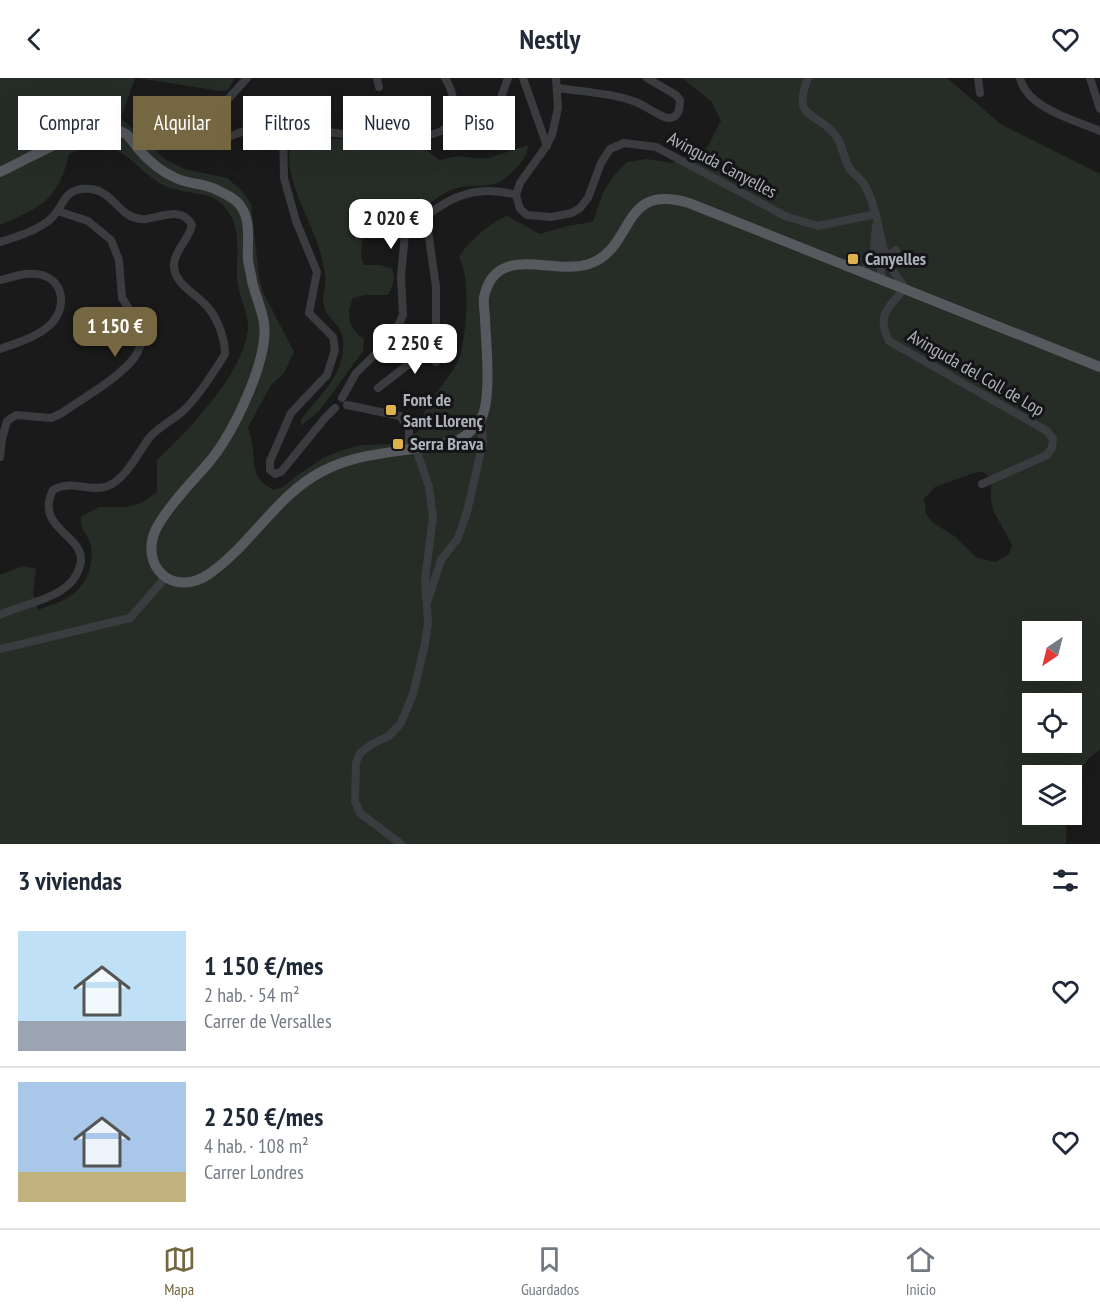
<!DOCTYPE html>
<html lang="es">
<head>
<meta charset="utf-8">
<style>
  body { margin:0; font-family:"PT Sans Narrow",sans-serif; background:#f2f2f3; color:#1f2937; height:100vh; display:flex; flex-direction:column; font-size:22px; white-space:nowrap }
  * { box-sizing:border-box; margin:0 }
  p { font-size:20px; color:#747a83 }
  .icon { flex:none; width:33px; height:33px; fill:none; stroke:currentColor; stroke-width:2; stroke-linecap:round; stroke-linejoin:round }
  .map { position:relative; height:766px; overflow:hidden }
  .panel { display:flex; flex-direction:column; background:#fff; flex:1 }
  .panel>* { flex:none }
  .banner { position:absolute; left:18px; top:18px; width:600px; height:54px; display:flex; gap:12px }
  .needle { width:39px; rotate:215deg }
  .tools { position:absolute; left:1022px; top:543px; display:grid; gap:12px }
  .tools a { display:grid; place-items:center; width:60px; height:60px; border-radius:0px; background:#fff; box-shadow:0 6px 24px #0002; font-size:30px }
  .price { position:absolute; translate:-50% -51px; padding:0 14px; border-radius:12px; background:#fff; color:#222; font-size:20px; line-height:39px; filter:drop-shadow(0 2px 3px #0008) }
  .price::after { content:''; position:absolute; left:50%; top:36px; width:18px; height:14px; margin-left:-9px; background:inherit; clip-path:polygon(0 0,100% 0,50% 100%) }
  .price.current { background:#756741; color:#fff }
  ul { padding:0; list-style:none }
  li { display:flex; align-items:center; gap:18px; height:150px; padding:0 18px }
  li+li { border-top:2px solid #e0e1e3 }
  li span { display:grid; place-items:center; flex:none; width:168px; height:120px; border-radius:0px; color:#555 }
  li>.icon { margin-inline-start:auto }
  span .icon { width:72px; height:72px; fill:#fffc; stroke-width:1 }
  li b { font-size:26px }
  h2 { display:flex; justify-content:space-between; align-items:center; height:72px; padding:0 18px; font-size:26px }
  .pill { padding:0 21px; border-radius:0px; background:#fff; box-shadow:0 6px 24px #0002; font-size:21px; line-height:54px }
  .pill.current { background:#756741; color:#fff }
  header { display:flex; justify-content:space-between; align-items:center; height:78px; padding:0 18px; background:#fff; font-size:27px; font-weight:600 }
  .tabs { display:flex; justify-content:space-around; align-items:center; height:84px; border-top:2px solid #e0e1e3; background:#fff; font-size:16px; color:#747a83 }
  .tabs a { display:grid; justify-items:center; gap:3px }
  .tabs .current { color:#756741 }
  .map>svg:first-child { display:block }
</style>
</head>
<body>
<header><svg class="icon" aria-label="back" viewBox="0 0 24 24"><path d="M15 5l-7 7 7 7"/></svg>Nestly<svg class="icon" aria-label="heart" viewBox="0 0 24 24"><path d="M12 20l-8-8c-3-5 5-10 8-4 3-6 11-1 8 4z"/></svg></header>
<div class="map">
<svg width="1100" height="766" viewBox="0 0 1100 766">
  <rect width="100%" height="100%" fill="#1a1a1b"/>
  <!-- green -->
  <path fill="#262d27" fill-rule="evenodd" d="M0 0H135L121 40 165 81 184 91 227 100 242 113 251 126 259 199 263 214 294 274 284 295 271 307 248 349C250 357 253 365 253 373 255 393 254 402 274 412L285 408 296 398 325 379 340 373 361 367 394 366 419 353C423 321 448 307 459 280 467 257 471 199 459 179 467 165 492 143 507 138L540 156 567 148 593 144 603 115 612 100 627 84 647 81 672 85 707 70 721 43 712 24 682 0H947L1002 47 1100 96V672C1084 680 1076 699 1071 715V698H1032V736L1067 737 1066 766H0V497L23 488 36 491 33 515 38 532C47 528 60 525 69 519 86 508 96 485 90 465 86 453 80 453 81 438L100 429H128L143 424 157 414V382C188 353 246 293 248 249 248 232 238 217 237 200 236 175 243 148 223 127 210 113 185 116 168 109 162 107 157 103 152 100 144 95 139 88 131 82 110 64 93 65 69 76 58 123 41 129 0 147ZM977 394H983L991 401V421L993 432 1012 467 1009 476 995 484 977 480 953 457 932 444 926 435 924 421 935 409ZM1032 554H1071V592H1032ZM1032 626H1071V664H1032Z
    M137 0H235L228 12 221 13Z
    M305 59 359 62 407 71 419 68 424 70 439 82 459 78 474 80H489L528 67C527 78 522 84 515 91 491 118 477 101 451 112 439 117 428 128 416 134 404 131 395 125 383 128 367 133 356 174 364 187H381L392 191C396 201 393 208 388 217H364L353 220C345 238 349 250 364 261L363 273 355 284 320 332 301 348V342C317 320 341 300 343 272 346 245 328 245 324 228 321 218 327 207 325 196 323 185 320 171 316 161 307 139 288 101 289 78 289 68 296 61 305 59Z"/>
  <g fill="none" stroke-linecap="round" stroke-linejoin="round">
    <!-- minor -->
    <path stroke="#3b3c40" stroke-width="8" d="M377 0 379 9
      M523 0 547 68
      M556 0 558 30 552 57 545 70 520 105 516 117 520 131 527 137 551 139 572 135 580 130 588 120 601 85 610 71 624 65 656 69 785 138 818 148 876 136
      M808 0C790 45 820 32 838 61 843 70 844 82 850 91 854 97 862 101 865 108 877 130 879 156 886 179 890 190 898 200 905 210 888 230 876 237 889 263L1047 353 1053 361 1052 370 1047 377 982 406
      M978 0 980 15
      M1020 0C1027 30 1074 42 1100 53
      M1090 0 1100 31
      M558 10C584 14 612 15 636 24 644 27 663 41 670 40 679 39 680 29 680 22L676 17 647 0
      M230 19 247 0
      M166 26 172 50 193 63C205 62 218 61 230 58 241 55 253 48 265 48 303 47 424 76 449 47 454 41 454 33 454 26 453 17 450 8 445 0
      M498 28 508 0
      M283 48 284 100 296 143 317 194 309 235 333 259 335 272 327 297 291 335 270 383V392L275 396 281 394 325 340 335 330
      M426 138 436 209V284
      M0 164C16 159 33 154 47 144 66 131 60 108 91 111 114 113 121 144 146 141 162 139 182 128 192 147 189 161 176 171 174 185 172 207 200 217 210 232 219 244 225 262 225 276 214 294 198 319 183 333 173 342 160 348 150 359 139 373 126 401 108 408 90 415 70 401 53 412 33 452 89 457 80 488 71 521 26 524 0 537
      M878 171 882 200
      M886 179 896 172
      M863 193 873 182 876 147
      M0 202C14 199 27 193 42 197 65 204 66 230 51 246 38 259 16 265 0 271
      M378 310 436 265
      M342 320 356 295 393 259 403 237 401 198 405 156C439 126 468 103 516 117
      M347 327 400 338 409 351V371
      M0 379 2 361 7 343 16 337 51 340 62 335C83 320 119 300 134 280 140 272 142 263 144 254L122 220 119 182 111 162 88 143 58 133
      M428 522 441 482 458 460 467 434 483 364 481 342
      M0 571 130 540 166 499
      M401 766 360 735 355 723 356 685 360 675 372 666 389 658 401 645 413 616 425 566 428 544 425 502 433 439 429 409 416 371"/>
    <!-- major -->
    <path stroke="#57595f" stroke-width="10" d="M0 94C24 83 82 49 106 50 111 50 121 53 126 56 131 60 136 68 140 73 150 84 160 93 174 99 186 106 202 105 215 111 225 116 238 121 243 132 251 147 247 166 248 182 249 189 251 196 252 203 255 217 262 231 264 245 269 282 233 355 210 383 193 403 168 428 156 451 139 487 172 521 209 496 251 467 276 418 321 394 359 374 392 376 432 367 440 365 453 365 460 361 466 358 478 347 481 341 492 321 486 264 485 241 485 234 483 226 484 219 496 164 553 198 589 186 636 170 619 104 689 125L1100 289"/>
  </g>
  <!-- markers -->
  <g fill="#dfb24e" stroke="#151416" stroke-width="2">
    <rect x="847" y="175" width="12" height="12" rx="3"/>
    <rect x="385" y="326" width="12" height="12" rx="3"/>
    <rect x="392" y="360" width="12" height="12" rx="3"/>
  </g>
  <g text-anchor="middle" stroke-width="6" stroke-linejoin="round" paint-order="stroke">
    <!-- street labels -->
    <g font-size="18" fill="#adb1b9" stroke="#151416">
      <text transform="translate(722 87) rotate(28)" y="6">Avinguda Canyelles</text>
      <text transform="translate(976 295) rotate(30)" y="6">Avinguda del Coll de Lop</text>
    </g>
    <!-- poi labels -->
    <g font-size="18" font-weight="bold" fill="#adb1b9" stroke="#151416" text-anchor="start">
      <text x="865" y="187">Canyelles</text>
      <text x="403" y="328">Font de<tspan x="403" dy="21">Sant Llorenç</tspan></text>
      <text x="410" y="372">Serra Brava</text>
    </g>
  </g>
</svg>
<div class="tools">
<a><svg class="needle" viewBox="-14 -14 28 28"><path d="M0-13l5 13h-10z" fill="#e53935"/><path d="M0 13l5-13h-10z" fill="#747a83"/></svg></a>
<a><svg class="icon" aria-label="locate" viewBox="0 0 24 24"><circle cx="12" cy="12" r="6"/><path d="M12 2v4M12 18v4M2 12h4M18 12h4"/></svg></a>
<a><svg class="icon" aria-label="layers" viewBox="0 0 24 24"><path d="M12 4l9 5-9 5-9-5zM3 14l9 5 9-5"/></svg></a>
</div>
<b class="price" style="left:391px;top:172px">2 020 €</b>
<b class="price current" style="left:115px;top:280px">1 150 €</b>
<b class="price" style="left:415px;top:297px">2 250 €</b>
<div class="banner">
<a class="pill">Comprar</a>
<a class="pill current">Alquilar</a>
<a class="pill">Filtros</a>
<a class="pill">Nuevo</a>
<a class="pill">Piso</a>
</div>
</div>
<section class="panel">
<h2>3 viviendas<svg class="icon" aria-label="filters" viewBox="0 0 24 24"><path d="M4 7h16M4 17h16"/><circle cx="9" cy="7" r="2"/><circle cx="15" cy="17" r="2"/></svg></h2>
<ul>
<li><span style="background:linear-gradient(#bfe0f5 75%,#9aa5b1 0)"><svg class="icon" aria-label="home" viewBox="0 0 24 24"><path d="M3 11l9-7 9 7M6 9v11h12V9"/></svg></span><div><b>1 150 €/mes</b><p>2 hab. · 54 m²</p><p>Carrer de Versalles</p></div><svg class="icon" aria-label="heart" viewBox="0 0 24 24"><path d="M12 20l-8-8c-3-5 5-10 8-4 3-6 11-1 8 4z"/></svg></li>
<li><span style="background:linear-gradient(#a9c7e8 75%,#c2b280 0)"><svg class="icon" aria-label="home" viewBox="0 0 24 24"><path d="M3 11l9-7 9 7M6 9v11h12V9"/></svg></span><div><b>2 250 €/mes</b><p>4 hab. · 108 m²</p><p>Carrer Londres</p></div><svg class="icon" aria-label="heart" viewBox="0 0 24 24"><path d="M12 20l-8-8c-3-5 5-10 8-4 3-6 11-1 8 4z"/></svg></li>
</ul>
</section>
<nav class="tabs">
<a class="current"><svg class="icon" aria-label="map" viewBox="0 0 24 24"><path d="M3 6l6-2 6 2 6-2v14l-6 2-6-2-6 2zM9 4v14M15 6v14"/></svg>Mapa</a>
<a><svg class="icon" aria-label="saved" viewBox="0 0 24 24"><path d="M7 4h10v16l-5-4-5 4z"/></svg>Guardados</a>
<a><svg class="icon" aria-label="home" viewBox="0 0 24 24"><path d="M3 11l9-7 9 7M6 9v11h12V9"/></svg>Inicio</a>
</nav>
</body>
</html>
